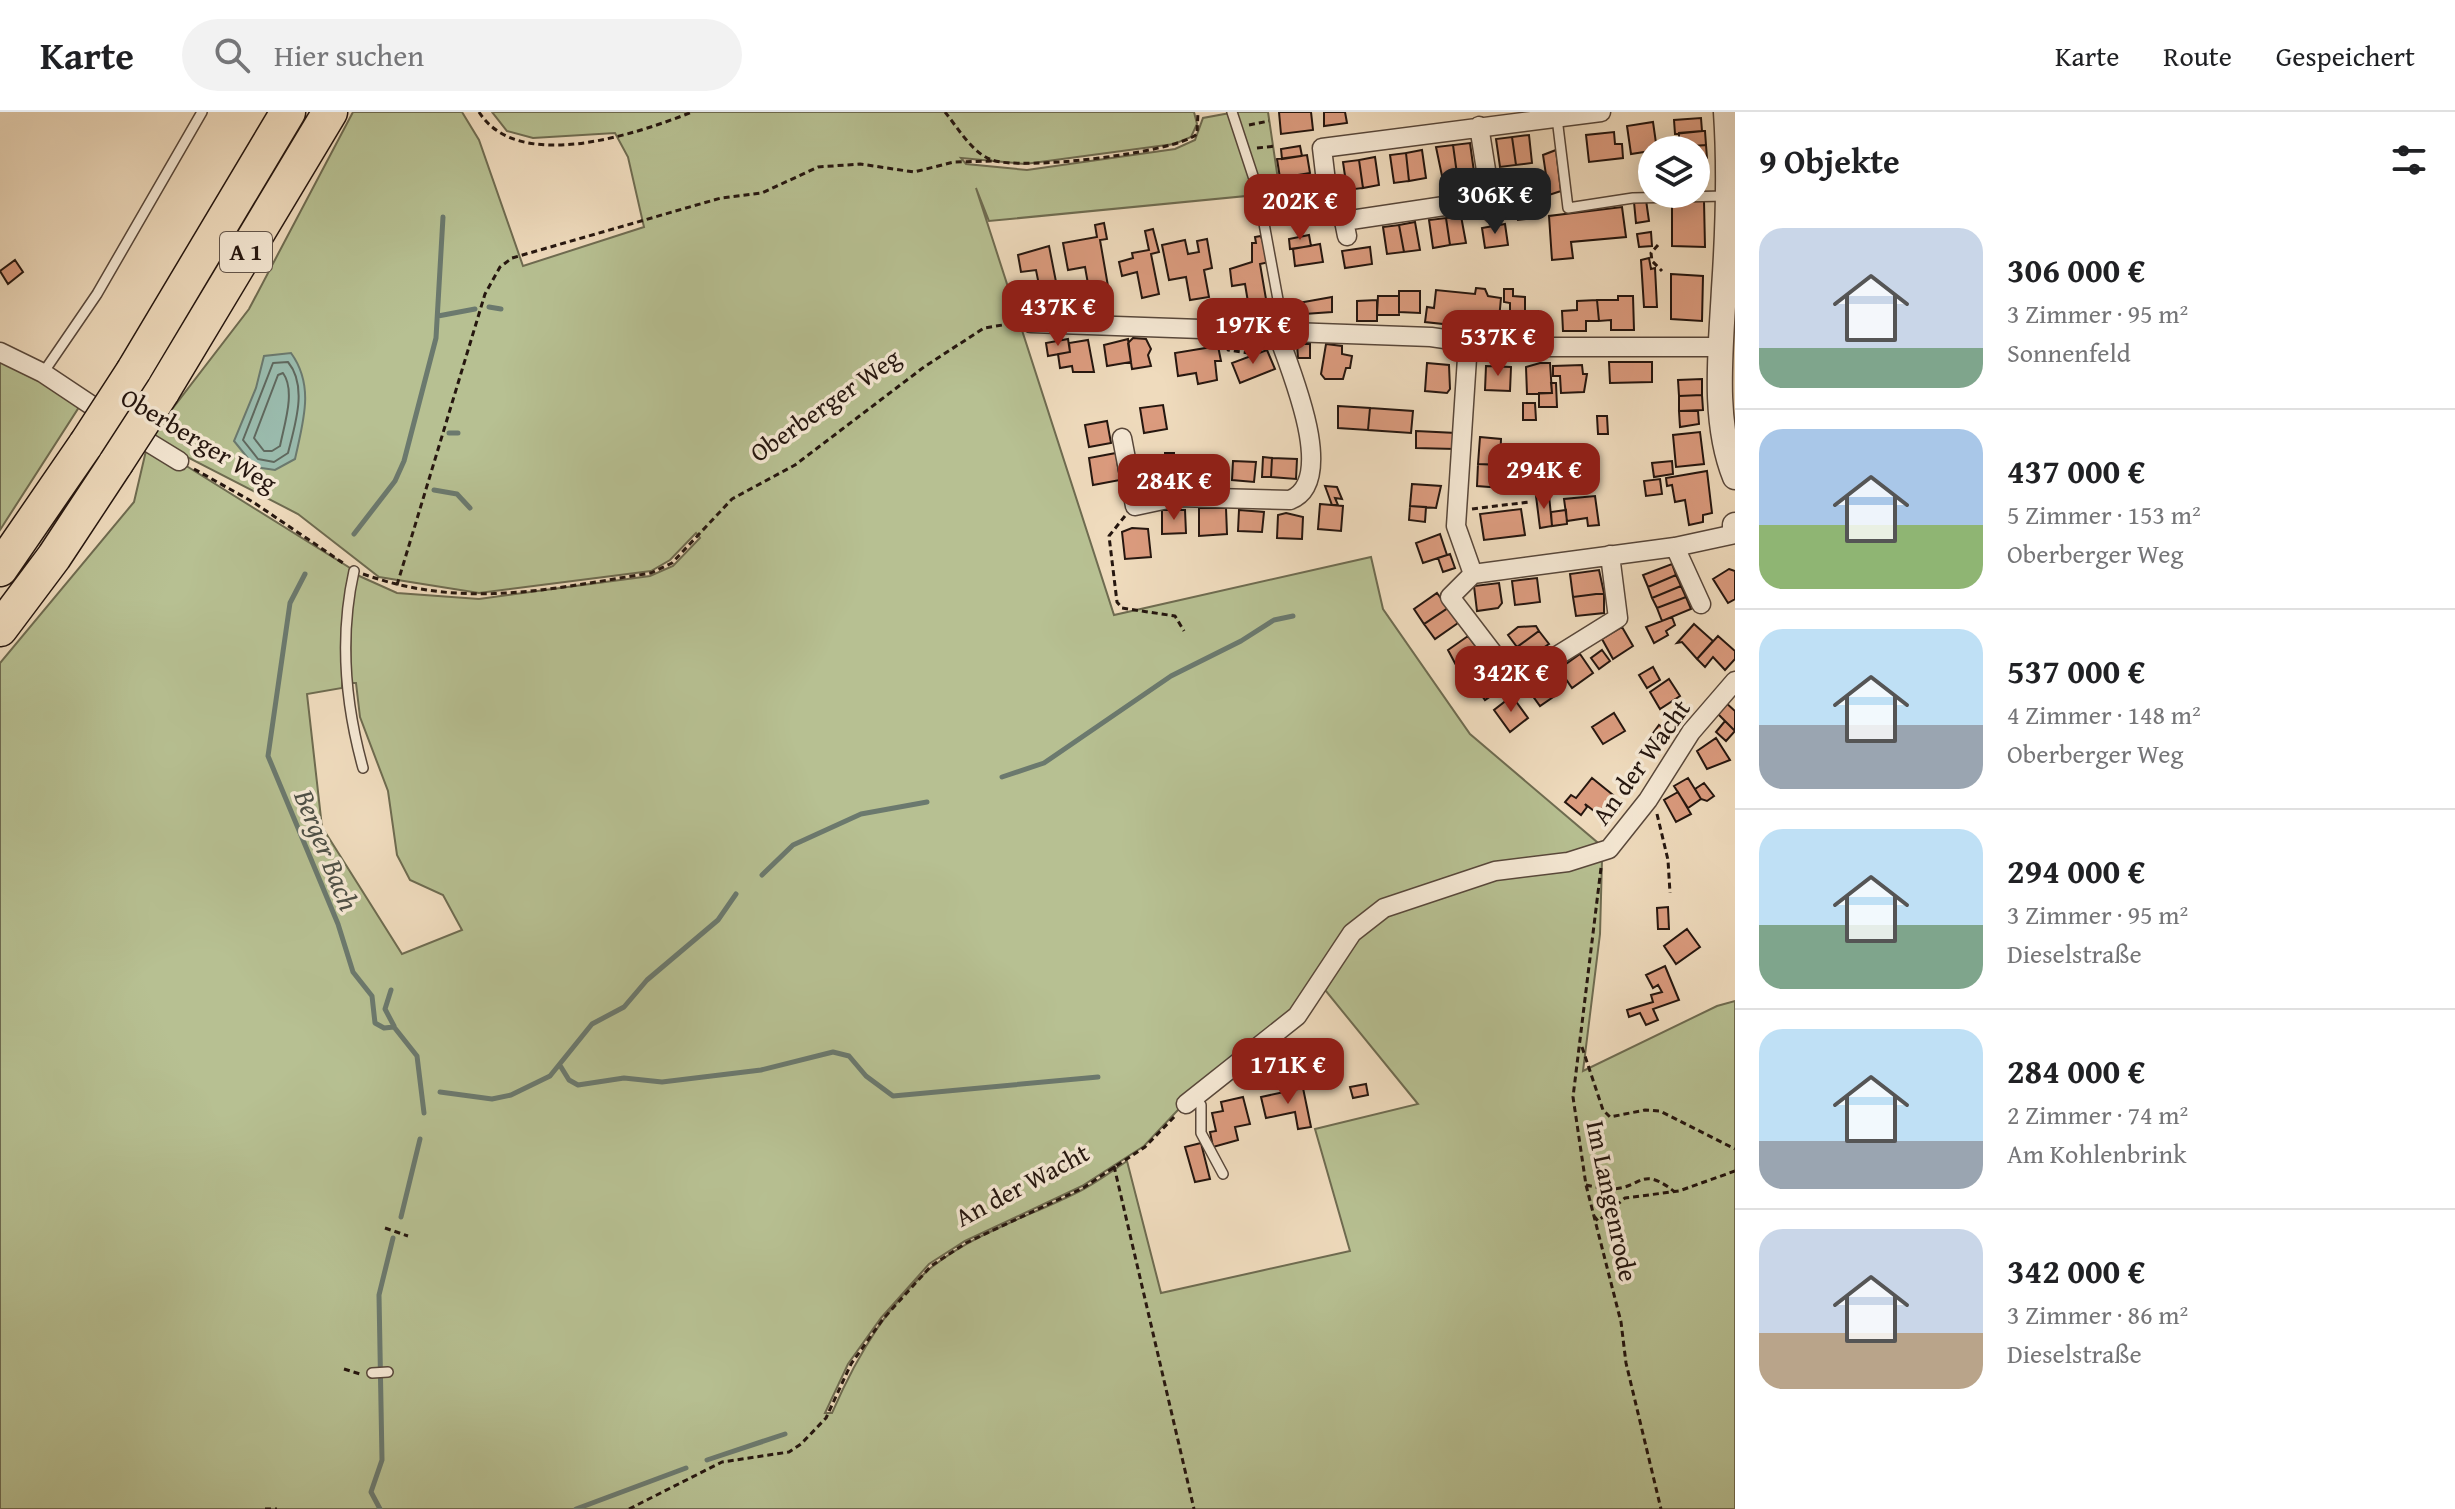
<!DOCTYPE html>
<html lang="de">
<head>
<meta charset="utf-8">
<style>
  body { margin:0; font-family:"Gentium Book Plus",serif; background:#f2f2f2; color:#202124; height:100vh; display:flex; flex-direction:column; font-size:30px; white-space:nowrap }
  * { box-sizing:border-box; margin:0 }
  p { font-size:26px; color:#757577 }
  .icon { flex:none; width:44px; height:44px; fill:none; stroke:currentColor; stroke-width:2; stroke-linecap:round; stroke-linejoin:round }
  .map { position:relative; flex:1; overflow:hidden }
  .sheet { display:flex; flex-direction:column; background:#fff; width:720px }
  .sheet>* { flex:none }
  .buttons { position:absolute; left:1638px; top:24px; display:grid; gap:16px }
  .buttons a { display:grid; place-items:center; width:72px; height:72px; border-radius:50%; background:#fff; box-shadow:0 4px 20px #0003; font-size:40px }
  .price { position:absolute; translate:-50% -68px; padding:0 18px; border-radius:16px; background:#8f2418; color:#fff; font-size:26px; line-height:52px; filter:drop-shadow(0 2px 4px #0008) }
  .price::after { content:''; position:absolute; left:50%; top:48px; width:24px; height:18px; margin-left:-12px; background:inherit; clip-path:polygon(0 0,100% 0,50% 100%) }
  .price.on { background:#222; color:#fff }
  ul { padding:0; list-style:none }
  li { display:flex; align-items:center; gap:24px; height:200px; padding:0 24px }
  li+li { border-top:2px solid #e0e0e0 }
  li span { display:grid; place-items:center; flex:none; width:224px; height:160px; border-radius:24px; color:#555 }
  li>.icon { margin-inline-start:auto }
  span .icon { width:96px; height:96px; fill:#fffc; stroke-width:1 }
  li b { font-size:34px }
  h2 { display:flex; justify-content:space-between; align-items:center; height:96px; padding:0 24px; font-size:34px }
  header { display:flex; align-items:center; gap:48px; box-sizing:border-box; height:112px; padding:0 40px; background:#fff; border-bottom:2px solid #e0e0e0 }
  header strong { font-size:38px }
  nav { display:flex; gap:44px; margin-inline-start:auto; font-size:28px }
  .search { width:560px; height:72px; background:#f2f2f2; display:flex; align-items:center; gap:20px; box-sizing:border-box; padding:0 28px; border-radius:44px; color:#757577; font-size:30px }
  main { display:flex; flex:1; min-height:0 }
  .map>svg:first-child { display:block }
</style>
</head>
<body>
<header>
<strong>Karte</strong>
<div class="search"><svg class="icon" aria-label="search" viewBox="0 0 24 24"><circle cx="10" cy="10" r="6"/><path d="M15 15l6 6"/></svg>Hier suchen</div>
<nav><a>Karte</a><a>Route</a><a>Gespeichert</a></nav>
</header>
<main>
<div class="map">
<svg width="1735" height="1397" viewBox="0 0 1735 1397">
  <rect width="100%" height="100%" fill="#efdbbd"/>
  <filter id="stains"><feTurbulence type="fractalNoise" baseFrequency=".0025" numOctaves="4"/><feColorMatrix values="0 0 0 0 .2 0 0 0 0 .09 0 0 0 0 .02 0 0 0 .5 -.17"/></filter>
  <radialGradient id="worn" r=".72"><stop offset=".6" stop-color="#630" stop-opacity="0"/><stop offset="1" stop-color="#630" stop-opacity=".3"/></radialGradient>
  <!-- green -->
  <path fill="#b7c092" stroke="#6e6b50" stroke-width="2" d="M353 0H462L479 28 523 154 644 115 628 45 615 21 533 26 507 19 492 0H1194L1197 12 1191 25 1174 32 1025 52 961 46 966 52 1027 58 1175 37 1195 28 1203 6 1230 1 1256 83 989 109 976 76 1114 503 1371 445 1383 497 1470 622 1604 736 1600 741 1570 747 1496 755 1384 794 1352 819 1296 902 1193 982 1144 1034 1082 1074 965 1129 929 1152 881 1206 848 1252 825 1301H832C855 1248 886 1192 932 1155 976 1120 1031 1104 1080 1079 1096 1071 1112 1059 1127 1049L1161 1181 1350 1139 1315 1017 1418 992 1321 873 1354 824 1385 799 1494 761 1602 748 1600 822 1583 959 1717 894 1735 889V1397H0V551L134 390 148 330 350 456 344 491 342 576 307 582 322 715 402 842 462 818 443 783 410 768 397 743 388 679 360 605 356 571H350L351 484 357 463 397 481 479 487 650 464 673 454 700 426 696 421 670 448 651 459 479 481 379 465 298 402 150 326 249 197Z
    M1236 0H1268L1280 81 1263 82Z
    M0 244 81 292 0 418Z"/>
  <!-- water -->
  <path fill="#9abbad" stroke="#6b796e" stroke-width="2" d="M291 241C315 274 303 310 295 347L275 358 255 355 234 329 256 276 264 244Z"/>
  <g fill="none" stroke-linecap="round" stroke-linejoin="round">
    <!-- shore -->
    <path stroke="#60685e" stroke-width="2" d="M273 251 288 250C308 274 295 313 288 341L274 350 258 347 243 328Z
      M283 261C296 279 284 313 280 334L272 339H264L254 326 278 263Z"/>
    <!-- stream -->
    <path stroke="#6b796e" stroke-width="5" d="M489 195 501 197
      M438 204 475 197
      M449 321H458
      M434 378 457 382 470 396
      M354 422 395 369 404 349 436 226 443 105
      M305 462 290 491 268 644 338 812 353 860 372 884 375 911 384 916 394 915 417 944 424 1001
      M1002 665 1044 651 1171 564 1241 529 1274 508 1293 504
      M762 763 793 733 861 702 927 690
      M391 878 385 897 394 914
      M561 955 569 968 578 973 624 966 662 970 761 958 833 940 849 944 866 964 893 984 1098 965
      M440 980 492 987 511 983 550 964 592 912 624 895 647 868 718 808 736 782
      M401 1105 420 1027
      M707 1348 785 1322
      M380 1397 371 1380 382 1348 379 1183 393 1126
      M576 1397 686 1356"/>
  </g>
  <!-- building -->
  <path fill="#db9b7e" stroke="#25160f" stroke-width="2" d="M1279 0H1311L1313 18 1281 22Z
    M1324 0H1345L1347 11 1324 14Z
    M1701 6 1702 19 1675 22 1674 8Z
    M1653 10 1657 38 1631 42 1627 14Z
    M1702 19H1705L1706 33 1679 35V21Z
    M1614 20 1615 32H1622L1623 46 1589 50 1586 23Z
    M1529 23 1532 51 1516 53 1512 25Z
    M1512 25 1516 53 1500 55 1496 27Z
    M1470 31 1474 60 1457 62 1453 33Z
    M1453 33 1457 62 1442 64 1436 35Z
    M1706 33 1707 46H1696V38H1680L1679 35Z
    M1300 34 1302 44 1282 47 1281 37Z
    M1422 38 1426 66 1409 69 1406 41Z
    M1556 38 1561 79 1549 83 1543 43Z
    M1406 41 1409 69 1394 71 1390 43Z
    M1307 43 1310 61 1280 66 1277 47Z
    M1375 45 1379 73 1363 76 1359 48Z
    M1359 48 1363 76 1347 78 1343 50Z
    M1305 78 1306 87 1285 89 1284 81Z
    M1539 84 1542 105 1518 108 1516 87Z
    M1313 85 1316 104 1292 107 1288 89Z
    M1646 88 1649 109 1636 111 1634 90Z
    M1672 89H1704L1705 135 1672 134Z
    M1622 95 1626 125 1571 130 1573 146 1552 148 1549 104Z
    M1461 104 1466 131 1450 133 1446 106Z
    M1446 106 1450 133 1433 136 1429 108Z
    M1415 110 1420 138 1404 140 1399 113Z
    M1104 111 1107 127 1100 128 1109 180 1090 183 1085 155 1068 158 1063 131 1097 125 1095 113Z
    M1505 112 1508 133 1485 136 1482 116Z
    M1399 113 1404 140 1387 142 1383 115Z
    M1153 117 1159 140 1151 142 1159 182 1142 186 1137 160 1122 164 1119 150 1133 146 1132 141 1149 138 1145 119Z
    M1651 120 1652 134 1639 135 1637 122Z
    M1309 123 1311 134 1290 137 1289 127Z
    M1261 124 1269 150 1260 152 1266 187 1248 190 1245 172 1232 174 1230 157 1252 150V131H1256L1255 125Z
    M1207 127 1212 156 1204 158 1209 185 1190 188 1186 165 1169 168 1162 133 1185 128 1188 142 1199 140 1197 129Z
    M1320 132 1323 150 1295 154 1293 137Z
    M1049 134 1058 180 1041 183 1036 158 1021 160 1018 143Z
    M1370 135 1372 152 1345 156 1342 139Z
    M1649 146 1651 157 1655 156 1657 195H1644L1641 148Z
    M15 148 23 160 8 172 0 159Z
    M1671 162 1703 164 1702 209 1671 207Z
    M1476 176 1485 177 1488 184 1501 186 1498 218 1425 210 1427 195 1434 196 1436 178 1475 182Z
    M1504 177H1513V184L1525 185V199H1538V219H1510V191L1504 190Z
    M1399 179H1420V201L1399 200Z
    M1378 184H1399V203H1377Z
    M1618 184H1633L1634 218H1611V208L1599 209 1597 188H1618Z
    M1332 185V200L1290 203 1287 193Z
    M1377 188V209H1357V189Z
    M1597 188 1599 209H1586V219H1563L1562 199 1577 198V189Z
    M1133 226 1146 227 1151 237 1148 243 1151 254 1132 257 1128 231Z
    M1068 227 1070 240 1048 244 1046 231Z
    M1128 227 1131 250 1107 254 1104 233Z
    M1088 228 1094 260H1073L1072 254 1060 256 1058 242 1070 240 1069 231Z
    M1297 232H1310V246H1298Z
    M1326 232 1342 234V242L1352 244 1350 256H1346L1343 267H1325L1321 262Z
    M1218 234 1221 249H1215L1217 268 1198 272 1196 261 1178 264 1175 241Z
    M1267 238 1275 257 1240 271 1232 251Z
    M1609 250H1652V270L1610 271Z
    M1427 251 1449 253 1450 277 1447 281 1425 279Z
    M1540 251H1550L1552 281 1527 282 1526 255Z
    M1582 253 1583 262H1587L1584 280 1561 281 1560 264H1553V254Z
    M1486 254 1511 255 1510 279 1485 278Z
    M1702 267V283L1679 284 1678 268Z
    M1551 271H1556L1557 295H1539V281H1552Z
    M1702 283 1703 298 1679 299V284Z
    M1523 291H1535L1536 308H1523Z
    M1163 293 1167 317 1144 321 1140 296Z
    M1338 294 1370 296 1368 318 1338 316Z
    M1370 296 1413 299 1411 321 1368 318Z
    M1679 299H1698L1699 312 1680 315Z
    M1597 304H1607L1608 322H1598Z
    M1107 309 1111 331 1089 335 1085 313Z
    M1416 319 1456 321 1455 337 1416 336Z
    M1700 320 1704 352 1676 355 1673 323Z
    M1480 325 1501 327 1500 353 1478 352Z
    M1116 341 1120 368 1093 373 1089 346Z
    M1165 341H1174L1175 364 1149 365V344H1165Z
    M1197 345 1219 346 1218 367 1196 366Z
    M1263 345 1272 346 1271 365H1262Z
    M1272 346 1297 347 1296 367 1271 365Z
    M1233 349 1256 350 1254 370 1232 368Z
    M1672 349 1673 362 1654 365 1652 351Z
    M1478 352 1504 353 1502 376 1477 374Z
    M1707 359 1712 401 1703 403V410L1689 413 1685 388 1675 390 1672 373 1667 374 1666 366Z
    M1660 367 1662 382 1646 384 1644 369Z
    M1412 372 1441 374 1436 396 1410 394Z
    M1325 374 1337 375 1342 387 1335 386 1338 393H1332Z
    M1549 383 1552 414 1540 416 1536 384Z
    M1595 384 1599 413 1588 414 1587 406 1567 409 1564 387Z
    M1320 392 1343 394 1341 419 1318 417Z
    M1410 394 1426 395 1425 410 1409 408Z
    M1199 396H1226L1227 422 1199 424Z
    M1521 397 1525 423 1484 428 1480 402Z
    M1162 398H1185L1186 421 1162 422Z
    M1239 398 1264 400 1262 420 1238 419Z
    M1566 398 1567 412 1552 414 1551 400Z
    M1286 401 1303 405 1302 427 1277 426 1278 403Z
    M1132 416 1148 417 1151 445 1125 447 1122 420Z
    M1440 422 1447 443 1423 451 1416 431Z
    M1450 442 1455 456 1443 460 1438 446Z
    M1672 452 1676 463 1648 475 1643 463Z
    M1729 457 1735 459V487L1728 491 1713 467Z
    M1599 458 1604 481 1573 485 1570 462Z
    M1676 463 1681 474 1652 486 1648 475Z
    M1537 466 1540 490 1515 493 1512 469Z
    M1499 471 1502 491 1498 496 1477 499 1474 474Z
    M1681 474 1686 485 1657 496 1652 486Z
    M1437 481 1448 496 1424 512 1414 497Z
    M1604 481V501L1576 504 1573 485Z
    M1686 485 1691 497 1662 509 1657 496Z
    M1448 496 1458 511 1435 527 1424 512Z
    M1672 505 1675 513 1666 519 1668 523 1654 531 1646 515Z
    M1694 512 1713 529 1697 547 1682 530 1677 531Z
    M1536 514 1539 519 1517 535 1508 523 1518 515Z
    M1622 515 1633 534 1613 547 1602 527Z
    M1539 519 1549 532 1526 547 1517 535Z
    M1468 524 1483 544 1464 558 1457 555 1448 538Z
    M1718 524 1735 539V547L1725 558 1713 545 1705 555 1697 547Z
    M1602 538 1610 549 1599 557 1591 546Z
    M1580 542 1593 561 1572 576 1559 557Z
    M1491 555 1504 575 1485 588 1471 568Z
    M1653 555 1660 568 1647 576 1639 563Z
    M1547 563 1559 581 1540 594 1527 576Z
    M1669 567 1680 584 1660 597 1650 580Z
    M1512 584 1528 606 1510 620 1494 598Z
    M1724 589 1735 599V619L1715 599Z
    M1614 601 1625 619 1603 632 1592 615Z
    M1725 609 1735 619 1726 629 1716 620Z
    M1659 613 1670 621 1662 632 1651 624Z
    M1716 626 1730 648 1707 657 1697 639Z
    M1592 666 1613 683 1598 702 1585 692 1587 695 1581 703 1565 690 1571 683 1576 686Z
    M1688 666 1701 687 1688 696 1674 674Z
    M1704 671 1714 684 1707 689 1701 687 1695 677Z
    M1678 680 1691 702 1676 710 1664 688Z
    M1668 795 1669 817H1658L1657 796Z
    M1687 817 1700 835 1676 852 1664 834Z
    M1665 854 1679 888 1653 897 1658 908 1646 913 1640 901 1629 905 1627 898 1653 890 1651 883 1662 880 1658 873 1653 876 1646 863Z
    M1366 972 1368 983 1353 986 1350 975Z
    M1303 976 1311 1015 1298 1017 1295 1000 1266 1006 1261 985Z
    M1243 985 1250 1012 1235 1015 1238 1028 1213 1035 1210 1020 1216 1019 1212 1001 1223 999 1221 990Z
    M1201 1031 1210 1067 1195 1070 1185 1035Z"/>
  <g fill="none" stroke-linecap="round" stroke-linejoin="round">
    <!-- service casing -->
    <g stroke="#58473a" stroke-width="12">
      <path id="service" d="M1232 0 1258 79 1284 220
        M1557 6 1568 96 1633 86 1725 84
        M43 261 97 182 202 0
        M354 459C339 526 345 591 363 656
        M1195 983 1201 993V1021L1223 1062
        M372 1261 388 1260"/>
    </g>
    <!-- minor casing -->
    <g stroke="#58473a" stroke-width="21">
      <path id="minor" d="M1479 14 1493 102
        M1344 109 1491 87
        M1347 124 1344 109 1329 95 1322 36 1601 0
        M1031 211 1431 225 1500 235H1721
        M1468 231 1456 414 1473 462 1450 485 1515 570 1618 506 1610 443
        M0 240 43 261 109 305
        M130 319 179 349
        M1122 326 1135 394 1177 385 1290 388C1339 369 1289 255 1277 220
        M1675 435 1701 492
        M1473 462 1675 435 1735 422
        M1186 992 1297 904 1352 821 1384 796 1495 759 1568 750 1609 737 1648 688 1691 620 1735 569"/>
    </g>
    <!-- tertiary casing -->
    <g stroke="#58473a" stroke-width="27">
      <path id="tertiary" d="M1726 0C1730 59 1728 118 1724 177 1721 237 1712 308 1735 365
        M1735 413V417"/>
    </g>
    <!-- motorway casing -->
    <g stroke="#25160f" stroke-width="37">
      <path id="motorway" d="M134 258 288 0
        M162 280 330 0
        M0 457 86 332
        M0 517 54 445 116 351"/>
    </g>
    <!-- path -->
    <path stroke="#25160f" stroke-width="3" stroke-dasharray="6 4" stroke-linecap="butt" d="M479 0C518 62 637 22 692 0
      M945 0C958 16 972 41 992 48 1021 59 1175 41 1197 22L1198 0
      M1249 13 1269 9
      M1257 36 1276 34
      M1658 133 1651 141 1652 149 1662 159
      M1227 234 1228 238 1255 242
      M194 357 253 390 346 453
      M1472 397 1529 390
      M1125 404 1109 424 1117 490 1122 496 1175 504 1184 519
      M363 462C464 498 549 477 651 461L672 451 732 387 795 353 924 255 984 216 1015 211
      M397 473 485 182 500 155 512 146 721 86 762 81 818 55 860 52 914 60 954 50 993 49
      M1657 702 1668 748 1670 781
      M1601 756 1573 985 1586 1073 1621 1210 1626 1251 1661 1397
      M1582 935 1603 998 1610 1005 1645 998 1660 999 1735 1037
      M1114 1054 1194 1397
      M1586 1073C1595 1075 1605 1077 1613 1077 1644 1075 1640 1053 1675 1080
      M1594 1104 1598 1109 1625 1086 1679 1079 1735 1059
      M385 1116 408 1124
      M344 1257 360 1262
      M265 1397H277
      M629 1397 722 1350 789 1340 801 1332 826 1306 851 1252 883 1207 931 1154 966 1131 1083 1076 1145 1035 1175 1004"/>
    <!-- service -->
    <use href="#service" stroke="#f5e8d4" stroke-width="9"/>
    <!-- minor -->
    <use href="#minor" stroke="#f5e8d4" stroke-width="18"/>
    <!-- tertiary -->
    <use href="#tertiary" stroke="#f5e8d4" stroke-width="24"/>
    <!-- motorway -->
    <use href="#motorway" stroke="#efdbbd" stroke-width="34"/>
    <!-- motorway-bridge casing -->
    <g stroke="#25160f" stroke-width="37" stroke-linecap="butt">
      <path id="motorway-bridge" d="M86 332 134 258
        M116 351 162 280"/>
    </g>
    <!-- motorway-bridge -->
    <use href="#motorway-bridge" stroke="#efdbbd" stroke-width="34"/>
  </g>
  <g text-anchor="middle" stroke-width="7" stroke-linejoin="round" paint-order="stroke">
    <!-- shield labels -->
    <rect fill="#f5e8d4" stroke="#63554a" stroke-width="2" x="220" y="120" width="52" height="40" rx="6"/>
    <g font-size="24" font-weight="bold" fill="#25160f">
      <text x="246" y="148">A 1</text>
    </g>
    <!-- street labels -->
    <g font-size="26" fill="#25160f" stroke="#f5e8d4">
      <text transform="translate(825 293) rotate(-35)" y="9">Oberberger Weg</text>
      <text transform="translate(199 328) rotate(31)" y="9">Oberberger Weg</text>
      <text transform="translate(1641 650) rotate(-54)" y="9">An der Wacht</text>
      <text transform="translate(1022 1073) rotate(-28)" y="9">An der Wacht</text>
      <text transform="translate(1612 1089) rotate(78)" y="9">Im Langenrode</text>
    </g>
    <!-- water labels -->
    <g font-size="28" font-style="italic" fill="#4e5046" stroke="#f5e8d4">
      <text transform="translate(327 738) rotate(68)" y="10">Berger Bach</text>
    </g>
  </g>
  <rect width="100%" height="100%" filter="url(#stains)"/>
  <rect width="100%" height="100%" fill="url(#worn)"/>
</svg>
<div class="buttons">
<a><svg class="icon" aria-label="layers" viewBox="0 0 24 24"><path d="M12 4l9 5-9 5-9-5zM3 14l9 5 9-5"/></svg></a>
</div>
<b class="price on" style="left:1495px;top:124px">306K €</b>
<b class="price" style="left:1300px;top:130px">202K €</b>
<b class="price" style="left:1058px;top:236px">437K €</b>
<b class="price" style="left:1253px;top:254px">197K €</b>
<b class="price" style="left:1498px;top:266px">537K €</b>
<b class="price" style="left:1544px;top:399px">294K €</b>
<b class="price" style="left:1174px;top:410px">284K €</b>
<b class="price" style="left:1511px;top:602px">342K €</b>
<b class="price" style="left:1288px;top:994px">171K €</b>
</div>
<section class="sheet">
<h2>9 Objekte<svg class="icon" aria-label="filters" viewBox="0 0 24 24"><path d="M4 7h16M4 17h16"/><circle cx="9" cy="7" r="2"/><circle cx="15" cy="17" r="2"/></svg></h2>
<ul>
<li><span style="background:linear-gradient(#c9d6e8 75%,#7fa58c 0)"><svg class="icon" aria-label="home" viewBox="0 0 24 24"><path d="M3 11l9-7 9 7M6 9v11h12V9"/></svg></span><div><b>306 000 €</b><p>3 Zimmer · 95 m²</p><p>Sonnenfeld</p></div></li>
<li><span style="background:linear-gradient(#a9c7e8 60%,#8fb573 0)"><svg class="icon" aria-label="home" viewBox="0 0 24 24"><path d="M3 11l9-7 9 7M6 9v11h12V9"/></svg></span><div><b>437 000 €</b><p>5 Zimmer · 153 m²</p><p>Oberberger Weg</p></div></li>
<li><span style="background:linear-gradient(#bfe0f5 60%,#9aa5b1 0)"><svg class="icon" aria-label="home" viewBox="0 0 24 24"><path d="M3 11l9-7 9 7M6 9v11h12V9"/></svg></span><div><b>537 000 €</b><p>4 Zimmer · 148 m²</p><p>Oberberger Weg</p></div></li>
<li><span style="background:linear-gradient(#bfe0f5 60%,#7fa58c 0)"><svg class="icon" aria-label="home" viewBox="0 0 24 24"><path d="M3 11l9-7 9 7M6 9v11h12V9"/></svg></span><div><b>294 000 €</b><p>3 Zimmer · 95 m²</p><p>Dieselstraße</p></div></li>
<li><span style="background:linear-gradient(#bfe0f5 70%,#9aa5b1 0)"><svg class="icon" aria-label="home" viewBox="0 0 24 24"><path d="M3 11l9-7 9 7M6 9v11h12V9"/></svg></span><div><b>284 000 €</b><p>2 Zimmer · 74 m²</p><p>Am Kohlenbrink</p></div></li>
<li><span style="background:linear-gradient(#c9d6e8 65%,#b9a48a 0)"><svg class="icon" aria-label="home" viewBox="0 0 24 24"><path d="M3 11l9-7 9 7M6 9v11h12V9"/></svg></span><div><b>342 000 €</b><p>3 Zimmer · 86 m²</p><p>Dieselstraße</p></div></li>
</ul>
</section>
</main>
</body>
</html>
